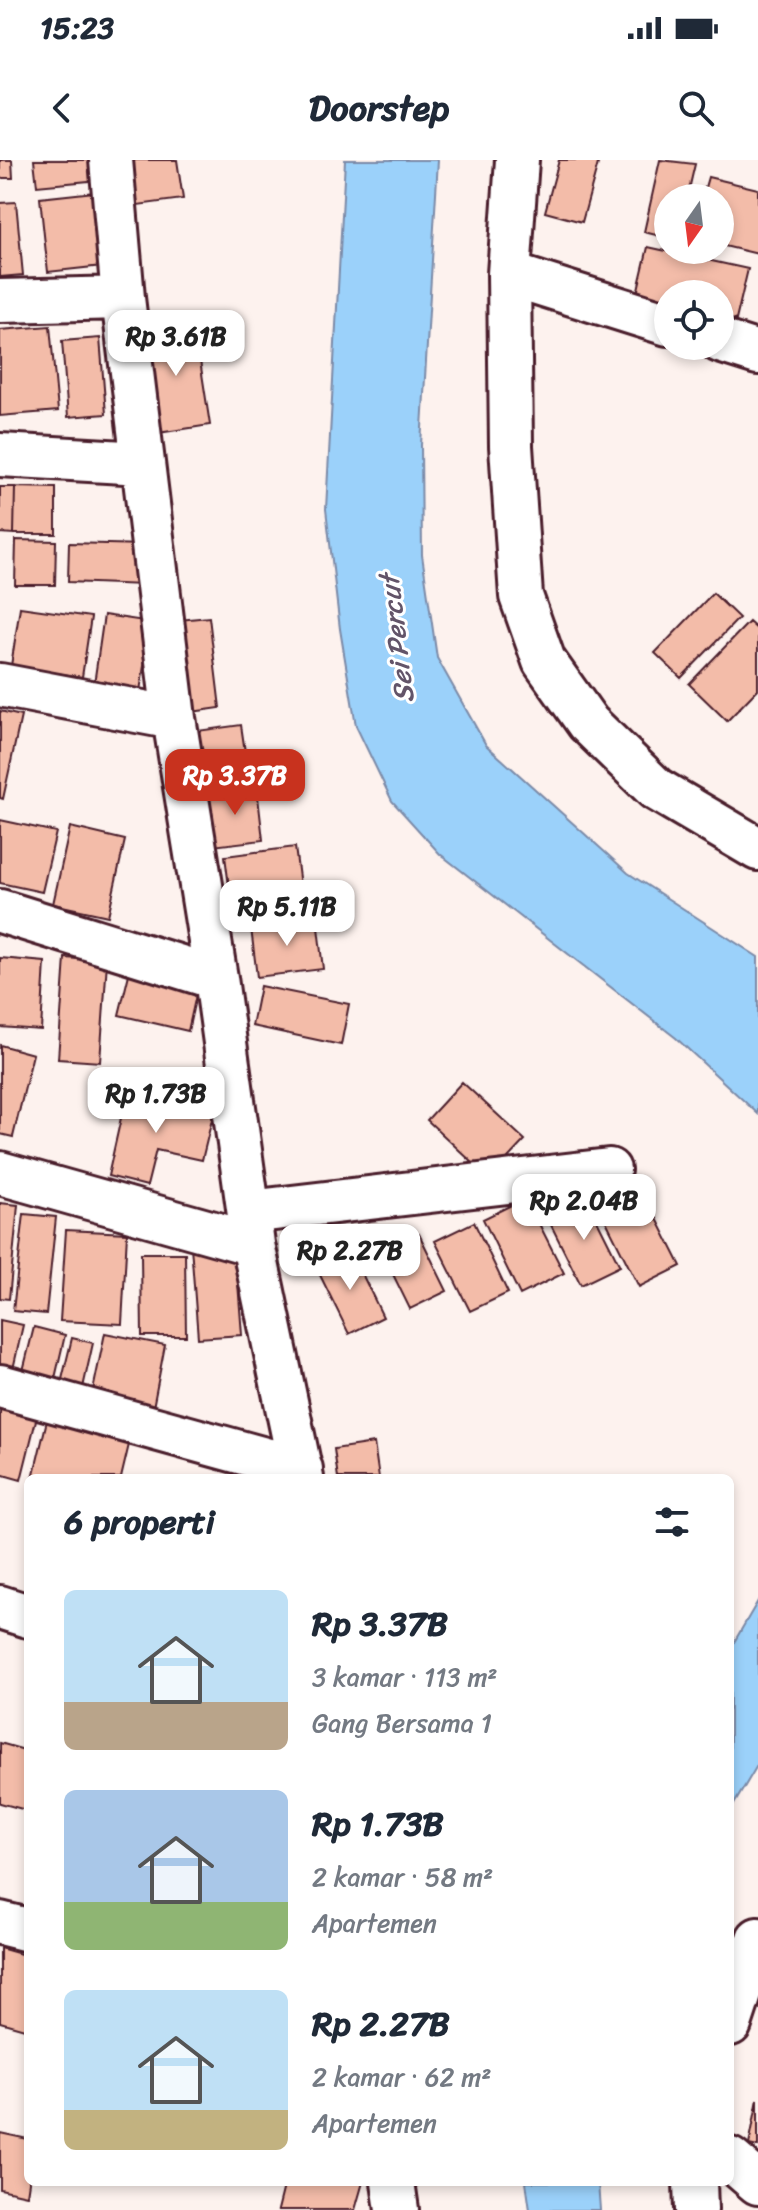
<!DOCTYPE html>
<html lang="id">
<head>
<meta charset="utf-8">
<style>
  body { margin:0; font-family:Sriracha,sans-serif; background:#f6f6f7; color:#1f2937; height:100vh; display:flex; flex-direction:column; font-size:30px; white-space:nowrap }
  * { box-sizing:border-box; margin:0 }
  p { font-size:26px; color:#747a83 }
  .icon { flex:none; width:44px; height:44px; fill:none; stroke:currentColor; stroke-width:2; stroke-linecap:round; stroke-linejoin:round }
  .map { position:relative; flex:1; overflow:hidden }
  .panel { position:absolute; left:24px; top:1314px; width:710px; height:712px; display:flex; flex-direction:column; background:#fff; border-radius:12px; box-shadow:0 4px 12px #0003 }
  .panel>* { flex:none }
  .needle { width:52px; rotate:194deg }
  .buttons { position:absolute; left:654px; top:24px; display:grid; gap:16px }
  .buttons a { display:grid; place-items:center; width:80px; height:80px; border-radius:50%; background:#fff; box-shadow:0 4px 12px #0003; font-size:40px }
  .price { position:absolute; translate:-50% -68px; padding:0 18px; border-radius:16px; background:#fff; color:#222; font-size:26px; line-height:52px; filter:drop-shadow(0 2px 4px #0008) }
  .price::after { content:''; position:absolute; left:50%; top:48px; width:24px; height:18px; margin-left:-12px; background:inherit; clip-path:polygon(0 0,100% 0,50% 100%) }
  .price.on { background:#c8321e; color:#fff }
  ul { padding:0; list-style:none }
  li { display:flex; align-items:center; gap:24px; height:200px; padding:0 40px }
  li span { display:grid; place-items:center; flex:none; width:224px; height:160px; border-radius:12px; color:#555 }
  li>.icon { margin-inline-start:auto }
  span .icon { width:96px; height:96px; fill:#fffc; stroke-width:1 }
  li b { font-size:34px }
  h2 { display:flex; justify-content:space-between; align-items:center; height:96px; padding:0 40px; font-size:34px }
  .status { display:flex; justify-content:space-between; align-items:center; height:56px; padding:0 40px; background:#fff; direction:ltr }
  .status svg { height:22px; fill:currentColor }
  header { display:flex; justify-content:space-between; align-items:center; height:104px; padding:0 40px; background:#fff; font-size:36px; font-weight:800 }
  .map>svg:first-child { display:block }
</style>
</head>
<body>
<div class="status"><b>15:23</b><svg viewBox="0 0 49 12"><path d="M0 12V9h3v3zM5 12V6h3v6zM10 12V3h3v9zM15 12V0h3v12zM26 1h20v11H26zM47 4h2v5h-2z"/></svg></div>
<header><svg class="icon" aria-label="back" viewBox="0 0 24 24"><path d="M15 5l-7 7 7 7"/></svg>Doorstep<svg class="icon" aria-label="search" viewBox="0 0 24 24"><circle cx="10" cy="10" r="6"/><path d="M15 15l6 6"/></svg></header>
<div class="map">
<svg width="758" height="2050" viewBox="0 0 758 2050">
  <rect width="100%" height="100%" fill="#fdf2ee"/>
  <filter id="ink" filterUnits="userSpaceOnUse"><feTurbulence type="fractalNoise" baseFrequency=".0125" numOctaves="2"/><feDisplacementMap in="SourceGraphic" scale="16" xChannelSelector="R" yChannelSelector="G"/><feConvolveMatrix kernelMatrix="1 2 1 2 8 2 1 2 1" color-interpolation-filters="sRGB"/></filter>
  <g filter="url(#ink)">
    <!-- water -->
    <path fill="#9bd1fa" stroke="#7b8aa7" stroke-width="2" d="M345 0H438L421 285 422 395 437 498 486 585 628 713 758 797V954L676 878 440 694 392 641 356 566 340 469 326 349Z
      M758 1441V1604L730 1651V1489Z
      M526 2022H598L600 2050H530Z"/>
    <!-- building -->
    <path fill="#f3bca9" stroke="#4a1f2b" stroke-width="2" d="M0 0H12L13 18H0Z
      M34 0H96L99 20 37 26Z
      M130 0H177L183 39 138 45Z
      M559 0H599L582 62 545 52Z
      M660 0 695 4 687 38H668V78L644 72Z
      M708 17 758 29V94L720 85V38H702Z
      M94 32 102 106 48 112 40 38Z
      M16 42 23 115 0 117V43Z
      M648 87 748 109 736 160 720 157V134H668V145L636 138Z
      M194 162 210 265 158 273 142 170Z
      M50 166 58 251 0 256V170Z
      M100 178 106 254 68 257 62 181Z
      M0 327H15L14 374 0 373Z
      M15 327 56 328V374H14Z
      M16 380 56 381 55 425H15Z
      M69 383 145 385 144 425 68 422Z
      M713 433 739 458 681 518 655 493Z
      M20 447 91 457 82 517 11 506Z
      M104 455 151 462 140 531 94 524Z
      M209 457 220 548 191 552 179 460Z
      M749 462 758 470V529L727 561 689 524Z
      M0 551 21 556 3 639 0 638Z
      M241 565 249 619 204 624 197 571Z
      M257 628 263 680 213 686 206 634Z
      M0 660 56 672 42 732 0 723Z
      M70 667 125 680 108 756 53 744Z
      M295 687 303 749 233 757 225 696Z
      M317 759 323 809 257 817 251 768Z
      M0 798 45 802 41 870 0 867Z
      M65 798 107 801 100 902 58 899Z
      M130 810 198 826 188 871 119 855Z
      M260 826 349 844 341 885 252 866Z
      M0 885 33 894 13 977 0 974Z
      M462 922 525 980 489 1018 427 960Z
      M127 931 214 951 202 1000 156 990 147 1026 108 1016Z
      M641 1027 681 1106 639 1127 599 1047Z
      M526 1038 564 1113 520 1135 483 1059Z
      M586 1038 620 1106 581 1125 547 1057Z
      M0 1043 18 1045 9 1139 0 1138Z
      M24 1054 56 1057 46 1154 13 1151Z
      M474 1062 508 1133 470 1151 435 1081Z
      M66 1070 127 1073 122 1164 60 1161Z
      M419 1074 447 1131 410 1149 382 1092Z
      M235 1083 242 1175 198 1178 191 1086Z
      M351 1091 383 1157 349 1174 316 1107Z
      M141 1093H185L186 1176H142Z
      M0 1160 23 1165 11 1218 0 1216Z
      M34 1167 65 1175 53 1227 21 1219Z
      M105 1173 165 1185 151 1258 90 1245Z
      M72 1178 93 1183 80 1241 58 1236Z
      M0 1242 38 1252 21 1320 0 1314Z
      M48 1256 131 1276 121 1318H33Z
      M374 1283 379 1318H338L334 1289Z
      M0 1583 28 1591V1641L26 1650 0 1643Z
      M0 1788 28 1796V1870L0 1862Z
      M758 1939V1987L749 1985Z
      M0 1973 28 1979 29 2022 27 2035 0 2029Z
      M285 2022H363L355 2050H278Z"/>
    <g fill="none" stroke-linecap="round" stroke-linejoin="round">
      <!-- street casing -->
      <g stroke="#4a1f2b" stroke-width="48">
        <path id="street" d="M111 0 123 138 174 558 216 818 253 1084 302 1318
          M517 0 509 114 511 286 521 436 544 501 588 563 656 629 758 689
          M509 114 668 164
          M0 141 123 138
          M720 181 758 193
          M0 295 143 303
          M0 525 174 558
          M0 751 216 818
          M0 1013 253 1084
          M249 1052 609 1010
          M0 1226 301 1309
          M0 1447 28 1456
          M0 1763 28 1770
          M730 1864 758 1779
          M730 1999 758 2023
          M393 2022 397 2050
          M695 2022 696 2050"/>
      </g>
      <!-- street -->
      <use href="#street" stroke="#fff" stroke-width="42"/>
    </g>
  </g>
  <g text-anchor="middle" stroke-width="6" stroke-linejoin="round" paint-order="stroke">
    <!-- water labels -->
    <g font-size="28" font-style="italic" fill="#625469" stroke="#fff">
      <text transform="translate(396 479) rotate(-97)" y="10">Sei Percut</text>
    </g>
  </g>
</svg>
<div class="buttons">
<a><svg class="needle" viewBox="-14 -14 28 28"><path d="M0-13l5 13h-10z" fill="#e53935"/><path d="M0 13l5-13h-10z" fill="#747a83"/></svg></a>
<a><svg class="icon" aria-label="locate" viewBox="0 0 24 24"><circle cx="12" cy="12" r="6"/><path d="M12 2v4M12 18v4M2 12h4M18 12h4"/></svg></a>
</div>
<b class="price" style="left:176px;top:218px">Rp 3.61B</b>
<b class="price on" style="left:235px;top:657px">Rp 3.37B</b>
<b class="price" style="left:287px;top:788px">Rp 5.11B</b>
<b class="price" style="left:156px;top:975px">Rp 1.73B</b>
<b class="price" style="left:584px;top:1082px">Rp 2.04B</b>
<b class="price" style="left:350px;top:1132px">Rp 2.27B</b>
<section class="panel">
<h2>6 properti<svg class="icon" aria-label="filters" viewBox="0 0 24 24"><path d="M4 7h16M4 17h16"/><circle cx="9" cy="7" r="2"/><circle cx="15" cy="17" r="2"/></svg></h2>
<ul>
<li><span style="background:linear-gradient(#bfe0f5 70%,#b9a48a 0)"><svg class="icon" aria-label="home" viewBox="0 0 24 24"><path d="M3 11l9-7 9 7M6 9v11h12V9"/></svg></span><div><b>Rp 3.37B</b><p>3 kamar · 113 m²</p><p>Gang Bersama 1</p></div></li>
<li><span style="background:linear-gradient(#a9c7e8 70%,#8fb573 0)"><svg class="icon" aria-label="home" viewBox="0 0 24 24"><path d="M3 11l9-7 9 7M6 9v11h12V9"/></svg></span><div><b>Rp 1.73B</b><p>2 kamar · 58 m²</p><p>Apartemen</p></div></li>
<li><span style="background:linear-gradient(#bfe0f5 75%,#c2b280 0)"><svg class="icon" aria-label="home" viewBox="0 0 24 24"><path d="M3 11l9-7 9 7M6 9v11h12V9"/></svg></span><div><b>Rp 2.27B</b><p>2 kamar · 62 m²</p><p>Apartemen</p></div></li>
</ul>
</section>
</div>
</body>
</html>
